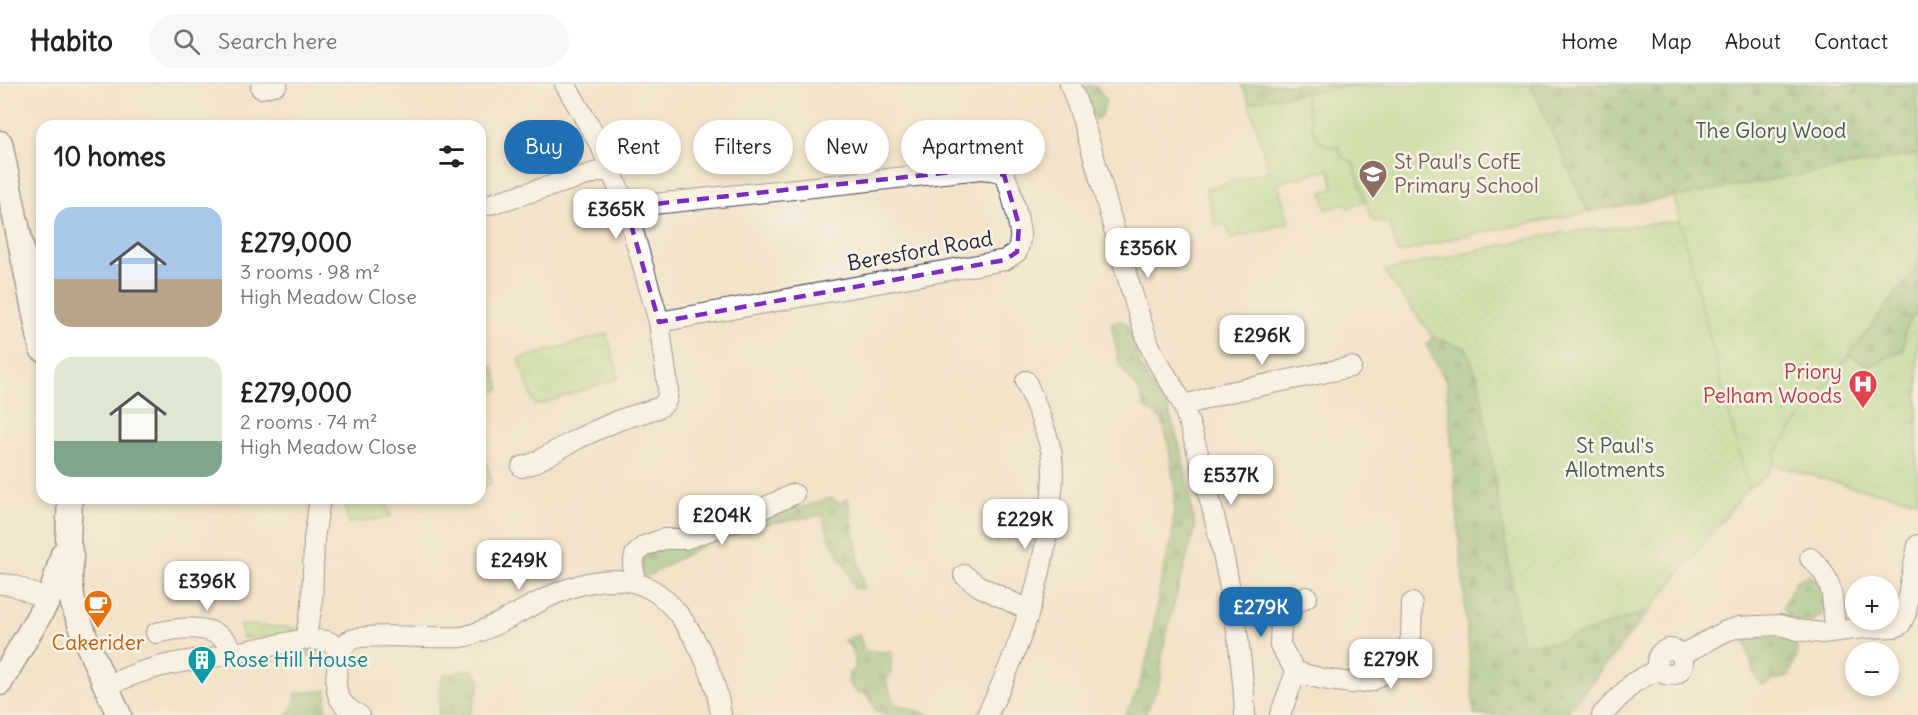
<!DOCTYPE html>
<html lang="en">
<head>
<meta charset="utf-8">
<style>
  body { margin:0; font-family:Delius,sans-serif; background:#f6f6f6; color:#222; height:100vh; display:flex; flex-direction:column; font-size:22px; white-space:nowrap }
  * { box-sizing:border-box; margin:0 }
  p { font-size:20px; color:#767676 }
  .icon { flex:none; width:33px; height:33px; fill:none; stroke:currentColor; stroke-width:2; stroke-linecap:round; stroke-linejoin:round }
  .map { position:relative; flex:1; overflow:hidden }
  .details { position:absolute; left:36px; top:36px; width:450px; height:384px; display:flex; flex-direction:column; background:#fff; border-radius:18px; box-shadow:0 3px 9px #0003 }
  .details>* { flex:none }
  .hud { position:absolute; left:504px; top:36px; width:570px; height:54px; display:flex; gap:12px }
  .buttons { position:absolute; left:1845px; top:492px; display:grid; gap:12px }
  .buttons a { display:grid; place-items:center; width:54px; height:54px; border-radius:50%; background:#fff; box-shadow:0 3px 9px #0003; font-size:30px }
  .price { position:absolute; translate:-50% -51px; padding:0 14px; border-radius:12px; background:#fff; color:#222; font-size:20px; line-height:39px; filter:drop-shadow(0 2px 3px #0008) }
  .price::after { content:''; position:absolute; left:50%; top:36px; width:18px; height:14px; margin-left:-9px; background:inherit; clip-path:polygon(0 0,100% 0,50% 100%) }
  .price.selected { background:#1f6fb2; color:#fff }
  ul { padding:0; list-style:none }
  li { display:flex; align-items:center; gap:18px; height:150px; padding:0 18px }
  li span { display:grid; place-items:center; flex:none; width:168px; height:120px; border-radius:18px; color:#555 }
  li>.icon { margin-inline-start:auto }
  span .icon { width:72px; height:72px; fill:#fffc; stroke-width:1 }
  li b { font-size:26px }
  h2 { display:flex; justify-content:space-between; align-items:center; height:72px; padding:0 18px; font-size:26px }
  .tag { padding:0 21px; border-radius:27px; background:#fff; box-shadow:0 3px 9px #0003; font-size:21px; line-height:54px }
  .tag.selected { background:#1f6fb2; color:#fff }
  header { display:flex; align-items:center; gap:36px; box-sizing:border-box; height:84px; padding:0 30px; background:#fff; border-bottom:2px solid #e0e0e0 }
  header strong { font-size:28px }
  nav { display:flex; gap:33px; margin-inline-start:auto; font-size:21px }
  .search { width:420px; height:54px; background:#f6f6f6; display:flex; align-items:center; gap:15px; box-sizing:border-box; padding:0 21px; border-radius:33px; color:#767676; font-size:22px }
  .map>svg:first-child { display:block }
</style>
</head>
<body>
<header>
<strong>Habito</strong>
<div class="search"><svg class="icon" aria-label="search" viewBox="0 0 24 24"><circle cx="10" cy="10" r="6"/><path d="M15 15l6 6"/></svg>Search here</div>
<nav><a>Home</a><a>Map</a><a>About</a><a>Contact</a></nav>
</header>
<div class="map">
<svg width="1918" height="631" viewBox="0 0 1918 631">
  <defs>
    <pattern id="grass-tufts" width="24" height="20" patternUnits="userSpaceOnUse" patternTransform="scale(1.5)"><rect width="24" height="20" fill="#a6da89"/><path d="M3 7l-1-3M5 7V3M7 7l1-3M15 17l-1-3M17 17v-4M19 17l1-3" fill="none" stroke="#8fbb77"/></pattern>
    <pattern id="forest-firs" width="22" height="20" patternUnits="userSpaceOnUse" patternTransform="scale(1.5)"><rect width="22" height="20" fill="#84ba75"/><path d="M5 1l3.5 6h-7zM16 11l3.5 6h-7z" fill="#6c9761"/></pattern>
    <pattern id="park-crowns" width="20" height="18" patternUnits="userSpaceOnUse" patternTransform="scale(1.5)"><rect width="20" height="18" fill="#a6da89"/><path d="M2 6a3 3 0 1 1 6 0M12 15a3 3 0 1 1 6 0" fill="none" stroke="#8fbb77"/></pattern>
    <pattern id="garden-dots" width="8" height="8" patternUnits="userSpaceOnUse" patternTransform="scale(1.5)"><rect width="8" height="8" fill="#a6da89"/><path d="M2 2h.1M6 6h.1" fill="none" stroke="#8fbb77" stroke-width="1.8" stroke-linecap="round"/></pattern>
  </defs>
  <rect width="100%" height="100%" fill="#f7f3e8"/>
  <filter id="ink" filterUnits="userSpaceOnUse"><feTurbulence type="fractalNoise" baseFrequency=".0167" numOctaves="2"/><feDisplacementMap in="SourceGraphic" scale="12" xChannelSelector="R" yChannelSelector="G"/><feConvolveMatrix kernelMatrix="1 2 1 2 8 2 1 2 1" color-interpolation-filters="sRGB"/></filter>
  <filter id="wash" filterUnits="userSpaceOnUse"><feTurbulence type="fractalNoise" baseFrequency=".008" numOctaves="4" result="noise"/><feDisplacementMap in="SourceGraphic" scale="24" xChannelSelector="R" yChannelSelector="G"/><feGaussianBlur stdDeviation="1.35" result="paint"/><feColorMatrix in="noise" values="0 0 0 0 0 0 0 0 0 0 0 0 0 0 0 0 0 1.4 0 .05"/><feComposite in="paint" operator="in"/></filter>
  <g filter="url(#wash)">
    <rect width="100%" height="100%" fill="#f2e3c9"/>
    <!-- grass -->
    <path fill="url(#grass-tufts)" stroke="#647e62" stroke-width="1.5" d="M1918 223 1917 416 1852 403 1775 381V368L1848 271 1870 282 1906 243Z
      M607 250 619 294 535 322 519 275Z
      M493 282 500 305 480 312V286Z
      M480 360 492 398 480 404Z
      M344 414H385L391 433 348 440Z
      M240 541 296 544 294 550 284 553 243 554Z"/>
    <!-- forest -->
    <path fill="url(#forest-firs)" stroke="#536e58" stroke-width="1.5" d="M1241 0H1368L1249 18Z
      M1530 0H1918V70L1588 128Z
      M1089 1 1098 4 1106 17 1102 30 1095 36 1082 5Z
      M1918 183V223L1906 243 1903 266 1870 282 1848 271 1887 221Z
      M1121 237 1127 240 1140 281 1154 306 1166 319 1182 369 1195 445 1172 527 1162 571 1161 596 1145 631H1125L1138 606 1150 564 1161 497 1172 455 1175 407 1168 358 1162 336 1144 322 1140 308 1119 280 1111 239Z
      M1433 253 1466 264 1479 297 1522 559H1554L1650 526 1565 631H1474L1446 297 1426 261Z
      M832 414 839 419 848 415 864 504 854 505 848 486 830 456 822 431 760 441 733 452 732 450 711 459 705 460 646 493 642 491V475L653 466 790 419 799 424Z
      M1808 491 1824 500 1827 516 1820 533 1807 539 1791 536 1783 522 1796 497Z
      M859 551 865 567 892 568 891 588 886 598 895 620 930 631H883L877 628 866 609H858L848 599 849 589 856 583 852 565 844 556Z
      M1749 551 1765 552 1796 558 1797 572 1789 592 1761 601 1754 589 1745 557Z
      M323 562 326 568 323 573 288 570 286 568 292 564Z
      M471 585 481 596 470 631H438C442 613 435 608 444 591Z
      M327 606 325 631H288L296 616V609Z"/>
    <!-- park -->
    <path fill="url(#park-crowns)" stroke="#647e62" stroke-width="1.5" d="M1304 9 1313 44 1338 62 1354 79 1365 118 1348 124 1346 120 1326 125 1322 108 1334 104 1329 85 1278 99 1289 139 1231 155 1226 140 1216 142 1206 105 1269 87 1249 18Z
      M1918 70V183L1887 221 1775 368C1774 388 1765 395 1748 404L1674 113Z"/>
    <!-- garden -->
    <path fill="url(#garden-dots)" stroke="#647e62" stroke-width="1.5" d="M1680 137 1748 404 1650 526 1554 559H1522L1479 297 1466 264 1433 253 1384 187 1557 149Z"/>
    <!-- pitch -->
    <path fill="#a6da89" stroke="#647e62" stroke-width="1.5" d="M1368 0H1530L1588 128 1459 153 1398 169 1389 139H1376L1370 132 1354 79 1342 73 1338 62 1333 64 1319 57 1313 44 1304 9Z"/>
  </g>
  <g filter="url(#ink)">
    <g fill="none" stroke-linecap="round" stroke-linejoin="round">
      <!-- minor casing -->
      <g stroke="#413f50" stroke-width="22">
        <path id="minor" d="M1070 0C1098 75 1114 154 1139 231 1143 243 1147 257 1153 269 1162 288 1177 305 1184 324 1194 353 1202 383 1209 412 1228 484 1242 556 1245 631
          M261 4 277 0
          M480 123 611 84
          M626 123 981 85C988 86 999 86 1004 91 1010 98 1021 145 1020 155 1020 159 1018 164 1017 168L1005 176 659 238
          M1183 322 1220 310 1351 283
          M522 383 534 379 579 354 619 336 658 324C667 320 668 313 668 303L659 238 626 123 601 62 565 0
          M1810 474C1836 496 1832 516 1835 547
          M964 491 979 502 1028 526
          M635 497 633 483 635 471 644 462 664 455H685L735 437 794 410
          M0 500 13 501 48 516
          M156 549C179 544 208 539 226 557 230 560 232 566 235 569
          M305 555 312 522 314 456 320 414
          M1657 578a13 13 0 1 1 26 0a13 13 0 1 1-26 0Z
          M1681 571 1726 547 1739 543 1780 541 1797 546 1822 549 1863 544 1895 543 1900 541 1906 529 1910 500 1918 461
          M215 573 305 555 327 557 343 565
          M1296 588 1323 595 1351 599 1371 597 1396 581 1408 565 1411 553 1412 519
          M108 602C138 586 168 579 202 575
          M359 631C352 628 342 621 339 613 333 600 337 566 349 557 359 548 443 555 462 553 478 550 494 541 509 534 542 516 575 496 614 496 643 496 662 509 679 531 700 559 717 597 721 631
          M987 631C1020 565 1045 490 1051 417 1053 401 1054 382 1051 366 1045 342 1035 320 1026 297
          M1280 631 1296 588 1280 561 1281 539 1288 523 1307 513
          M1602 631 1633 599 1658 585"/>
      </g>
      <!-- major casing -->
      <g stroke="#413f50" stroke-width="27">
        <path id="major" d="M0 59 42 265
          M70 414 68 457 71 472 70 493 73 520 90 566 119 631
          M0 599 48 516 54 501 63 470"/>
      </g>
      <!-- minor -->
      <use href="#minor" stroke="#fff" stroke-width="20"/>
      <!-- major -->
      <use href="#major" stroke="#fff" stroke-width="24"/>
    </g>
  </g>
  <!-- marked area -->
  <path d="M0 0H1918V631H0ZM981 85 1004 91 1019 141 1017 168 1005 176 659 238 626 123Z" fill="#f2e3c9" fill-opacity=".55" fill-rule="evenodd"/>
  <path fill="none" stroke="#7b2cbf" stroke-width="4.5" stroke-dasharray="12 8" stroke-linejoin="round" d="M981 85 1004 91 1019 141 1017 168 1005 176 659 238 626 123Z"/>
  <!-- icons -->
  <defs>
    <g id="school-pin" transform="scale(1.5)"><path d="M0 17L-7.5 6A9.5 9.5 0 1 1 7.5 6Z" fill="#8d6e63" stroke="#f7f3e8"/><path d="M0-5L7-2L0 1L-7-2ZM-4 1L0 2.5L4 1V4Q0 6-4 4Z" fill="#fff"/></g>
    <g id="hospital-pin" transform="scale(1.5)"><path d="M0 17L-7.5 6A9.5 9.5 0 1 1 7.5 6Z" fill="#e0444e" stroke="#f7f3e8"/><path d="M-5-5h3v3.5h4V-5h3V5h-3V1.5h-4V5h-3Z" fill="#fff"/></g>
    <g id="cafe-pin" transform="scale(1.5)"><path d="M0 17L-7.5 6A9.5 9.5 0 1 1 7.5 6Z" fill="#e8710a" stroke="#f7f3e8"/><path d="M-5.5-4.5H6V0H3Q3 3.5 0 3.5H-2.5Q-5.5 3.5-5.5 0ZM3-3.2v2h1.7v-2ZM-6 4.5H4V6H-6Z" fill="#fff"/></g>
    <g id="building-pin" transform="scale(1.5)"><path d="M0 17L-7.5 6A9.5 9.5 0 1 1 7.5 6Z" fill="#0f9aa8" stroke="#f7f3e8"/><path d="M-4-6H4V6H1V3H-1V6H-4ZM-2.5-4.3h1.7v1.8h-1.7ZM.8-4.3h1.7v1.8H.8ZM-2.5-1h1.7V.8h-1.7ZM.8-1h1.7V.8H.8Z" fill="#fff"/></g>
  </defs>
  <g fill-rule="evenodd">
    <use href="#school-pin" x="1373" y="90"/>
    <use href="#hospital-pin" x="1863" y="300"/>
    <use href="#cafe-pin" x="98" y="520"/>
    <use href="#building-pin" x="202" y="576"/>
  </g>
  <g text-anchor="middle" stroke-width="5" stroke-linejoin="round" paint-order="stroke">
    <!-- park labels -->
    <g font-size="21" fill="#4a5952" stroke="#f7f3e8">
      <text x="1771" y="54">The Glory Wood</text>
      <text x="1615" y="369">St Paul's<tspan x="1615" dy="24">Allotments</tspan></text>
    </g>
    <!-- education labels -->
    <g font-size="21" fill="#785e54" stroke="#f7f3e8" text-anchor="start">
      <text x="1394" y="85">St Paul's CofE<tspan x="1394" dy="24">Primary School</tspan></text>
    </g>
    <!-- street labels -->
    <g font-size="21" fill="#22223b" stroke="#f7f3e8">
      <text transform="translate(920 167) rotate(-10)" y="7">Beresford Road</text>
    </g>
    <!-- health labels -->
    <g font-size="21" fill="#be3a42" stroke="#f7f3e8" text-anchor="end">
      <text x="1842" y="295">Priory<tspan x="1842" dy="24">Pelham Woods</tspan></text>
    </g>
    <!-- food labels -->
    <g font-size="21" fill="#c56008" stroke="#f7f3e8">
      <text x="98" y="566">Cakerider</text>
    </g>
    <!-- culture labels -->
    <g font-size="21" fill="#0d838f" stroke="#f7f3e8" text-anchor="start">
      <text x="223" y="583">Rose Hill House</text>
    </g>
  </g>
</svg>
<div class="buttons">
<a>+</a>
<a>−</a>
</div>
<b class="price" style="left:616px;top:156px">£365K</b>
<b class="price" style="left:1148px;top:195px">£356K</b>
<b class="price" style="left:1262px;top:282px">£296K</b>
<b class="price" style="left:1231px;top:422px">£537K</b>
<b class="price" style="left:722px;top:462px">£204K</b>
<b class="price" style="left:1025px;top:466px">£229K</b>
<b class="price" style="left:519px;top:507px">£249K</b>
<b class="price" style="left:207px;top:528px">£396K</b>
<b class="price selected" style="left:1261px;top:554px">£279K</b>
<b class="price" style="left:1391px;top:606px">£279K</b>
<div class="hud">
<a class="tag selected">Buy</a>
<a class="tag">Rent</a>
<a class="tag">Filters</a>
<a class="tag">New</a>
<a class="tag">Apartment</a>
</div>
<section class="details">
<h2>10 homes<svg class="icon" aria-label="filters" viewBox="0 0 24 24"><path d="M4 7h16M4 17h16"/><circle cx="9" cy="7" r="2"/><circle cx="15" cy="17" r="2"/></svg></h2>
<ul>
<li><span style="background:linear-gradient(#a9c7e8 60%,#b9a48a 0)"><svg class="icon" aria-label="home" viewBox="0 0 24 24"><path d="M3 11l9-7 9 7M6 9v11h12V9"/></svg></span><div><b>£279,000</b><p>3 rooms · 98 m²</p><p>High Meadow Close</p></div></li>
<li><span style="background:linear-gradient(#dfe7d0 70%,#7fa58c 0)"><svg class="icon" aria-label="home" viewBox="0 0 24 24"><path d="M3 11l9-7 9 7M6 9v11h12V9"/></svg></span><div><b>£279,000</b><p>2 rooms · 74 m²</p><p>High Meadow Close</p></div></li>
</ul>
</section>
</div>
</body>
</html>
